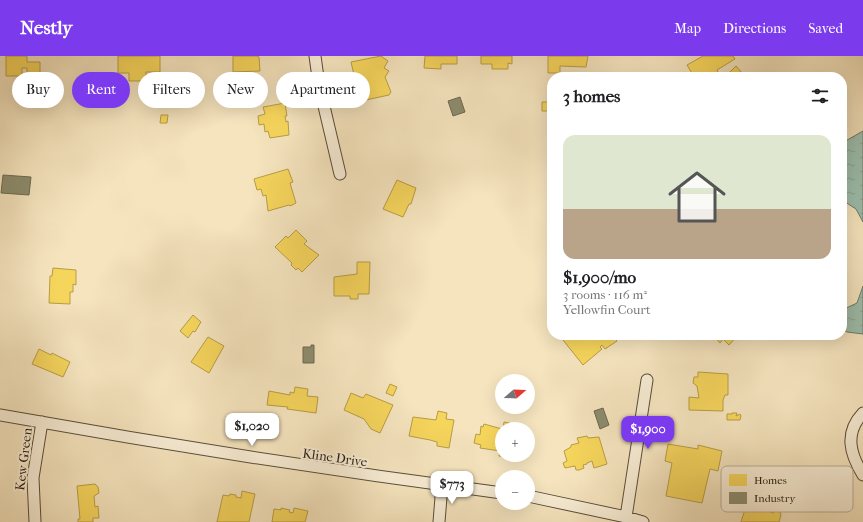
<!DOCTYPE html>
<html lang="en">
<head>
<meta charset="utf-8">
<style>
  body { margin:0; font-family:"IM FELL French Canon",serif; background:#f2f2f2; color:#202124; height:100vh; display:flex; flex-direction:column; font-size:15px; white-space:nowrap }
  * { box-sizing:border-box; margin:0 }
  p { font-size:13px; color:#757577 }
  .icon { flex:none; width:22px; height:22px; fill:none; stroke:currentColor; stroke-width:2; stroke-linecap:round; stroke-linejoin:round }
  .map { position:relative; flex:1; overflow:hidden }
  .panel { position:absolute; left:547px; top:16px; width:300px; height:268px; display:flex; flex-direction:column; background:#fff; border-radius:16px; box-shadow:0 4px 16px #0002 }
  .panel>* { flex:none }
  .hud { position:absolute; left:12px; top:16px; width:380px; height:36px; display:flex; gap:8px }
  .needle { width:26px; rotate:71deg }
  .fabs { position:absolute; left:495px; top:318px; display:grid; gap:8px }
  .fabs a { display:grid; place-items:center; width:40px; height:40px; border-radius:50%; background:#fff; box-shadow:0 4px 16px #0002; font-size:20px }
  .price { position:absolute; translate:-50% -34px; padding:0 9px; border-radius:8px; background:#fff; color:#222; font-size:13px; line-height:26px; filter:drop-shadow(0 1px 2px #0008) }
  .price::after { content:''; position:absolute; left:50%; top:24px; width:12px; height:9px; margin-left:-6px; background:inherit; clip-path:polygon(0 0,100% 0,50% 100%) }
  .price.current { background:#7c3aed; color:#fff }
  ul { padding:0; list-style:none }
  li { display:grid; align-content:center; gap:8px; height:212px; padding:0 16px }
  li+li { border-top:1px solid #e0e0e0 }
  li span { display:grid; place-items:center; height:124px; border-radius:12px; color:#555 }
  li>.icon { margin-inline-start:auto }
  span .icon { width:72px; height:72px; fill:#fffc; stroke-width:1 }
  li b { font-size:17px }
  h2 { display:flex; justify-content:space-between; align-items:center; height:48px; padding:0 16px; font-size:17px }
  .tag { padding:0 14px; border-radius:18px; background:#fff; box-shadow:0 4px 16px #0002; font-size:14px; line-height:36px }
  .tag.current { background:#7c3aed; color:#fff }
  header { display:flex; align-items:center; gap:24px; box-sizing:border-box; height:56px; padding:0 20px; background:#7c3aed; color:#fff }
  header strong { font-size:19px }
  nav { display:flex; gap:22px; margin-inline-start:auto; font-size:14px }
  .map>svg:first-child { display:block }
</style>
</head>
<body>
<header>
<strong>Nestly</strong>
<nav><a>Map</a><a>Directions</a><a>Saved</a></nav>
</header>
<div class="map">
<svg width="863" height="466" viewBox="0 0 863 466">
  <defs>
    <pattern id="water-ripples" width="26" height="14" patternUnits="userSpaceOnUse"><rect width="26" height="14" fill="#9dbfad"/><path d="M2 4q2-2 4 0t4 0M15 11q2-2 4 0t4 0" fill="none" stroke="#87a494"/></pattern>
  </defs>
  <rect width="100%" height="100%" fill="#f5e4be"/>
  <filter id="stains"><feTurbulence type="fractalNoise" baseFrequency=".005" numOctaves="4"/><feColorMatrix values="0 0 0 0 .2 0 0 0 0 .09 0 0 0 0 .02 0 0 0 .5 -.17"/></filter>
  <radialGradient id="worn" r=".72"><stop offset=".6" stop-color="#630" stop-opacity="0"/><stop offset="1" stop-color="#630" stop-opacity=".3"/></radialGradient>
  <!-- water -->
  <path fill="url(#water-ripples)" stroke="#6d7d6d" d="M863 75V166L856 153 842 144V87Z
    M863 230V278L847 276 842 273V254L857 247Z"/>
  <!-- homes -->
  <path fill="#f6d55c" stroke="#b79d44" d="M6 0H27V6H40V18H27V12H22V20H6Z
    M118 0H160V16H146V25H129V17H118Z
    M233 0H257L259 1 260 15 233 16Z
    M381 0 388 5 384 12 389 15 385 21 391 36 389 39 366 44 364 36 368 35 367 31 361 32 359 18 354 19 351 6Z
    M425 0H457V8H441V13L424 12Z
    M481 0H512V8L508 7V13H492V8H481Z
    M548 0H588L586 11 560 10V17H548Z
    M703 0H733L735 3 717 14 719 18 714 21H694L687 9Z
    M736 10 742 17 738 21H735L730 16Z
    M542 46H548L549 55H542Z
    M285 47 287 60H285L286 66 288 65 289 79 270 82 268 75 265 76 264 68 259 69 258 60 265 58 263 51Z
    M161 59H168L167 67H160Z
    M288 113 293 126 290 127 296 147 290 150 289 149 268 155 266 139 263 140 261 133 257 134 254 123Z
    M397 124 416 132 411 148H409L403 161 383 153Z
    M296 174 307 185 304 188 319 199 302 216 298 212 296 214 291 209 292 207 275 191 286 180 288 182Z
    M357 206H370L369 238H358V243H350V240H334V221L357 218Z
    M53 212 76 214V229L73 228V236H70V248L49 247 50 220H52Z
    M193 259 201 266 195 276 193 275 188 282 180 275Z
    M559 279H575L578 283 582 279H612L617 285 605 293 602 289 600 291 602 293 583 309Z
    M713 279H738L729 289 723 283 720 287Z
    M208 281 224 290 209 317 191 306Z
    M39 293 51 299 52 297 70 306 63 321 32 308Z
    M698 316 728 318V339H725L723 344V355L689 354V341L699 342 697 330 693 327 694 321H698Z
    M390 328 397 331 393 340 386 337Z
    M295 331 308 333 307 340 318 341 316 357 287 353 288 351 267 349 269 335 290 339V336L294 337Z
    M351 337 363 342 366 338 393 349 380 377 371 373 364 363 344 354Z
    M438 355 447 357 446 363 454 364 449 392 437 390V386L430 384 409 380 413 361 436 364Z
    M732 357H737L736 360 740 358 741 360 740 364H727V358H732Z
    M504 366 513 368V373H503Z
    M484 368 502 373V399H517V403L499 400 500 395 480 392 481 389 474 387 476 378 480 379 481 370 483 371Z
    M587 380 588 382 599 381 607 408 594 412 592 405 587 407V408L583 409 584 412 579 414H576L575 410 565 412 563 407 567 405 564 395 571 391V389L579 387 577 382Z
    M668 388 698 393V389L722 395 718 415 710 413 702 447 666 440 672 407 665 405Z
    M95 428 98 431 99 437 94 440 95 451 98 450 99 462H93V466H78V463H80L77 430Z
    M242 435 255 438 249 466H217L223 439 229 440 230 438 236 439V441L241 442Z
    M747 447 773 457 776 455 780 456 781 459 779 466H741Z
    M281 452 290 454 289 456 293 457 294 452 308 455 305 466H272L274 453 281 454Z"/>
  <!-- industry -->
  <path fill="#8c8c6e" stroke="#6d6a51" d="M460 41 465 56 453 60 448 45Z
    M3 119 31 121 29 139 1 137Z
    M311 289H314V307H303V291H311Z
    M603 352 609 369 600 373 594 355Z"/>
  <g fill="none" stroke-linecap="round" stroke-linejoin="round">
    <!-- minor casing -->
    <g stroke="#594d39" stroke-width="13">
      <path id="minor" d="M315 0 319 29 340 118
        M863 357C844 377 850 398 863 419
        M0 359C167 389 334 415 502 437
        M528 440 626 461 643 466
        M626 461 647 324
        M35 466 33 422 42 366
        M439 466 442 429"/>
    </g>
    <!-- minor -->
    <use href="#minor" stroke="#f8edd5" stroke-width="11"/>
  </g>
  <g text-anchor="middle" stroke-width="4" stroke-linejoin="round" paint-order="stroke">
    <!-- street labels -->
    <g font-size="13" fill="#251b0d" stroke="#f8edd5">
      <text transform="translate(335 401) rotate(8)" y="5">Kline Drive</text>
      <text transform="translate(23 403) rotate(-83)" y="5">Kew Green</text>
    </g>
  </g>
  <!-- legend -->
  <rect x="721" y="410" width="132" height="46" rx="6" fill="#f8edd5" stroke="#b9ae99" stroke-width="1"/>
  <rect x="729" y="418" width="18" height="12" fill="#f6d55c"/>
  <rect x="729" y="436" width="18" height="12" fill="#8c8c6e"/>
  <g font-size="11" fill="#251b0d">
    <text x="754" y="428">Homes</text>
    <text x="754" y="446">Industry</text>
  </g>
  <rect width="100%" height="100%" filter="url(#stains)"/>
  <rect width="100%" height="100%" fill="url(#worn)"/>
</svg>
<div class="fabs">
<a><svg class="needle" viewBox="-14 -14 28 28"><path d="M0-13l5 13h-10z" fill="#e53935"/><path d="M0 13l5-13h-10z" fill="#757577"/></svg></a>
<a>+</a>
<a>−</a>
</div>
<b class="price" style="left:252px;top:391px">$1,020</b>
<b class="price current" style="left:648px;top:394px">$1,900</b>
<b class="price" style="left:452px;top:449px">$773</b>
<div class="hud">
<a class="tag">Buy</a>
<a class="tag current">Rent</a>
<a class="tag">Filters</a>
<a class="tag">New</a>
<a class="tag">Apartment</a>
</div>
<section class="panel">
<h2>3 homes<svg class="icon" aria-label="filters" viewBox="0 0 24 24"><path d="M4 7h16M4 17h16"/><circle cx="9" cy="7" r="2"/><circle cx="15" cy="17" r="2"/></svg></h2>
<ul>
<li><span style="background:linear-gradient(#dfe7d0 60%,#b9a48a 0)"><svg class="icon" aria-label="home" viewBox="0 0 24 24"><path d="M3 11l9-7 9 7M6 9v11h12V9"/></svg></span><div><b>$1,900/mo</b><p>3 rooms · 116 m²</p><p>Yellowfin Court</p></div></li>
</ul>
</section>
</div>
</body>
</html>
